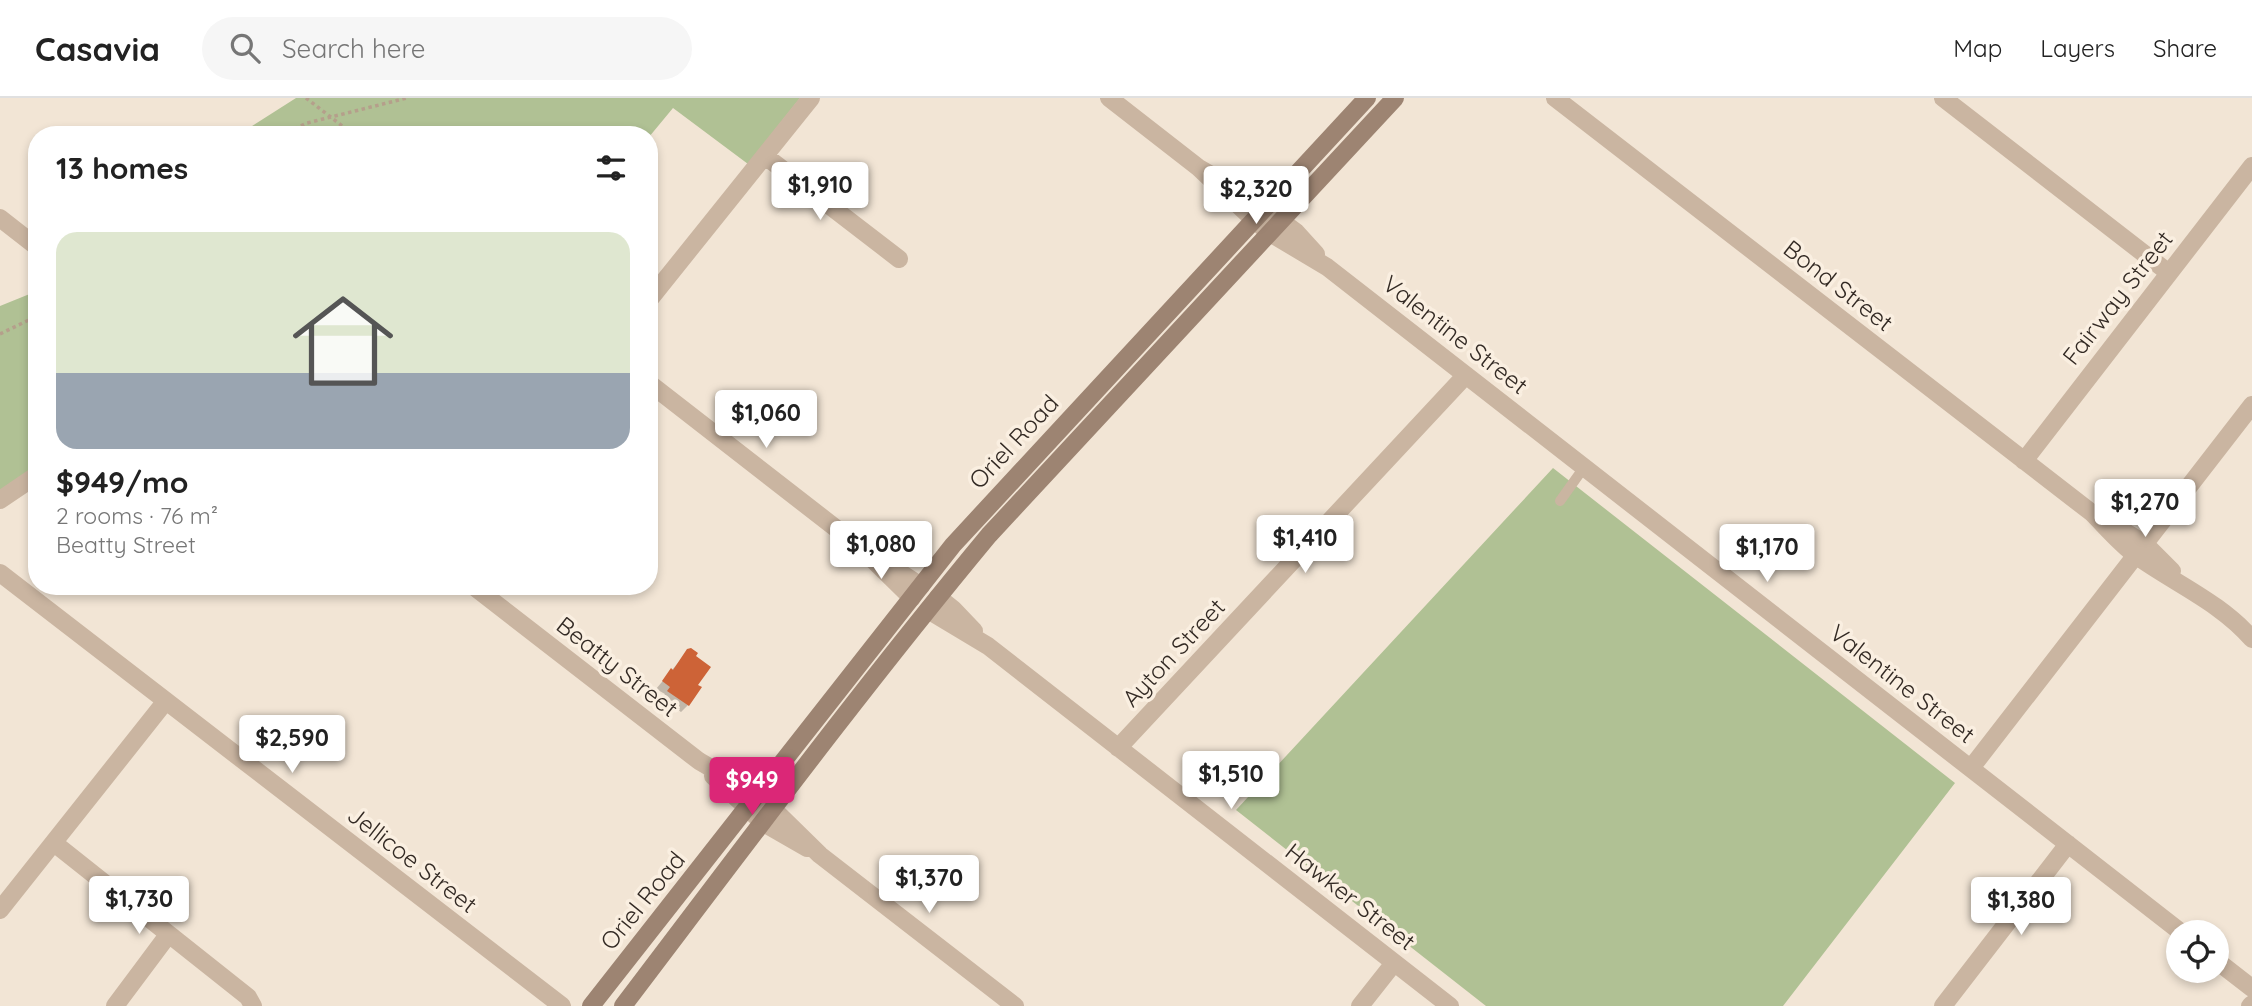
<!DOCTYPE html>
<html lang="en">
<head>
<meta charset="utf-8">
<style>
  body { margin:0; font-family:Quicksand,sans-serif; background:#f6f6f6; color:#222; height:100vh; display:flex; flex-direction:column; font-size:26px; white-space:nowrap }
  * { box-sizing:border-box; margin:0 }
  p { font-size:23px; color:#767676 }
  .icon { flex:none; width:38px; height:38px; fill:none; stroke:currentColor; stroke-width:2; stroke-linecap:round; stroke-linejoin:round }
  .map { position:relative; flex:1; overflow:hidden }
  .drawer { position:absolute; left:28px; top:28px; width:630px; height:469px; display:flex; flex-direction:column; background:#fff; border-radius:28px; box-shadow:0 4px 10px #0003 }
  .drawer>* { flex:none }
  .fabs { position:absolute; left:2166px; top:822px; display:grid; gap:14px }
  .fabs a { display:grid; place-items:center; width:63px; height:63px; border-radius:50%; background:#fff; box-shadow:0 4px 10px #0003; font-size:35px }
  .price { position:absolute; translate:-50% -60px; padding:0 16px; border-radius:7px; background:#fff; color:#222; font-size:23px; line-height:46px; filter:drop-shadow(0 2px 4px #0008) }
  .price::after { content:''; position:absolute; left:50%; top:42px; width:21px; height:16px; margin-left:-10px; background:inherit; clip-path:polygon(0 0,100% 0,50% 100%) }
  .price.selected { background:#db2777; color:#fff }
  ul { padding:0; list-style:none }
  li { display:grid; align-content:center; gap:14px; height:371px; padding:0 28px }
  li+li { border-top:2px solid #e0e0e0 }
  li span { display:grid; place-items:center; height:217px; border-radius:21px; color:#555 }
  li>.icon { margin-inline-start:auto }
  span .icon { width:126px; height:126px; fill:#fffc; stroke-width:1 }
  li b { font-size:30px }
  h2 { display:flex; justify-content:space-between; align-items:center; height:84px; padding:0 28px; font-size:30px }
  header { display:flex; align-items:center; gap:42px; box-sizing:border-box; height:98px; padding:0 35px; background:#fff; border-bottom:2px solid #e0e0e0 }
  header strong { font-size:33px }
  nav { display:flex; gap:38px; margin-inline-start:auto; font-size:24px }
  .search { width:490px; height:63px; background:#f6f6f6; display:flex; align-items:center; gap:18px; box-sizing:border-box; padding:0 24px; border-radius:38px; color:#767676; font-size:26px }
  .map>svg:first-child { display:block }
</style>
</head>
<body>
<header>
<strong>Casavia</strong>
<div class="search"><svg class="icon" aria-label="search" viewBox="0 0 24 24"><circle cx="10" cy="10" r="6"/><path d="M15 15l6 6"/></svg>Search here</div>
<nav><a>Map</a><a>Layers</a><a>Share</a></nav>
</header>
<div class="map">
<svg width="2252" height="908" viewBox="0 0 2252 908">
  <rect width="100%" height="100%" fill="#f2e5d5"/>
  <!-- green -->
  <path fill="#b0c194" d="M296 0H800L748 66 673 10 649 39V37H535L524 28 498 37H238Z
    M37 193V368L0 393V208Z
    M1553 370 1955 685 1783 908H1486L1236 712Z"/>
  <!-- shadow -->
  <path fill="#0003" d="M688 553 696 587 688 607 681 614 662 600 665 596 656 591Z"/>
  <!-- building -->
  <path fill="#cd6337" d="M691 550 698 555 696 558 711 569 698 587 702 589 689 608 667 593 670 589 662 583 671 570 673 572 687 551Z"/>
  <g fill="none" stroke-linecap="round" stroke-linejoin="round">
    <!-- path -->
    <path stroke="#b59f8b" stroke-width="3.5" stroke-dasharray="3.5 3.5" stroke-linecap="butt" d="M306 0 354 37
      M282 37 307 25 407 0
      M0 236 37 218"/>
    <!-- service -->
    <path stroke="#cab5a1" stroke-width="10" d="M1560 403 1585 368"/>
    <!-- minor -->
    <path stroke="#cab5a1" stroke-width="18" d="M1109 0 1199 70 1249 99 1281 123 1296 134 1316 156
      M1555 0 2092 415C2107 430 2121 447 2138 459 2176 486 2221 505 2252 541
      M1943 0 2169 175
      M765 58 899 161
      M1199 70 1254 122 1270 135 1327 169 2182 835
      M0 120 37 149
      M649 202 811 0
      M649 285 860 449 912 500
      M2024 363 2252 68
      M0 402 37 377
      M2109 424 2145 446 2172 473
      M878 460 921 488
      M0 475 562 908
      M473 488 699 663 740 687 773 711 820 757 1015 908
      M938 499 953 511 974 533
      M928 512 988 548 1450 908
      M1118 650 1466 277
      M1971 670 2252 307
      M713 678 762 724 807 750
      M54 745 248 899 253 908
      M0 812 165 604
      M2217 863 2252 890
      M115 908 168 837
      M1360 908 1394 865
      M1943 908 2068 746
      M2250 908 2252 906"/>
    <!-- secondary -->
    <path stroke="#9d8472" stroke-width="18" d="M591 908 953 447 1367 0
      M623 908C743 750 862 590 989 437L1395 0"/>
  </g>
  <g text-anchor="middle" stroke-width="7" stroke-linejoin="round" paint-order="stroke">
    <!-- street labels -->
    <g font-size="24" fill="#332a24" stroke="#faefe1">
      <text transform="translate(1838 188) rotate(38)" y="8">Bond Street</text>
      <text transform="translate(2118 200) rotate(-52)" y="8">Fairway Street</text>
      <text transform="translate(1455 237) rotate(38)" y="8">Valentine Street</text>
      <text transform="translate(1014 344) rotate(-47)" y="8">Oriel Road</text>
      <text transform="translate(1174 555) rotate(-47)" y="8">Ayton Street</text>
      <text transform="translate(617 569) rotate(38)" y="8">Beatty Street</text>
      <text transform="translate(1902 586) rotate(38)" y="8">Valentine Street</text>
      <text transform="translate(412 762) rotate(38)" y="8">Jellicoe Street</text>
      <text transform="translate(1350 799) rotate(38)" y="8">Hawker Street</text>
      <text transform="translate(643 803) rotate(-51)" y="8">Oriel Road</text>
    </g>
  </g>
</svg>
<div class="fabs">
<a><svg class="icon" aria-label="locate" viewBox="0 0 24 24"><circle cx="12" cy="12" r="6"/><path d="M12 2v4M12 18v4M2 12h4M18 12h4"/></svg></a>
</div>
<b class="price" style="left:820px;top:124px">$1,910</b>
<b class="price" style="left:1256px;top:128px">$2,320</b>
<b class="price" style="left:766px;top:352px">$1,060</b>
<b class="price" style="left:2145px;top:441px">$1,270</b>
<b class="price" style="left:1305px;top:477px">$1,410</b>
<b class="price" style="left:881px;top:483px">$1,080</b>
<b class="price" style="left:1767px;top:486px">$1,170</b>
<b class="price" style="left:292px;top:677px">$2,590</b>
<b class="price" style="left:1231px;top:713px">$1,510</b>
<b class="price selected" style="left:752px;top:719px">$949</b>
<b class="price" style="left:929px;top:817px">$1,370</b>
<b class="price" style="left:139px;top:838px">$1,730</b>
<b class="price" style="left:2021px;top:839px">$1,380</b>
<section class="drawer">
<h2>13 homes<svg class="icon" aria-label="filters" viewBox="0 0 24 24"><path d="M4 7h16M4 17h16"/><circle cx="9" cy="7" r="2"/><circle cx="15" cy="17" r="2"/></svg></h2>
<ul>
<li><span style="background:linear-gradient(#dfe7d0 65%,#9aa5b1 0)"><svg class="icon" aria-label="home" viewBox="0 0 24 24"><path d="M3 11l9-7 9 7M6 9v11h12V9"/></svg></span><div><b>$949/mo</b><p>2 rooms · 76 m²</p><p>Beatty Street</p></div></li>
</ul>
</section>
</div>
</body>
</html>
